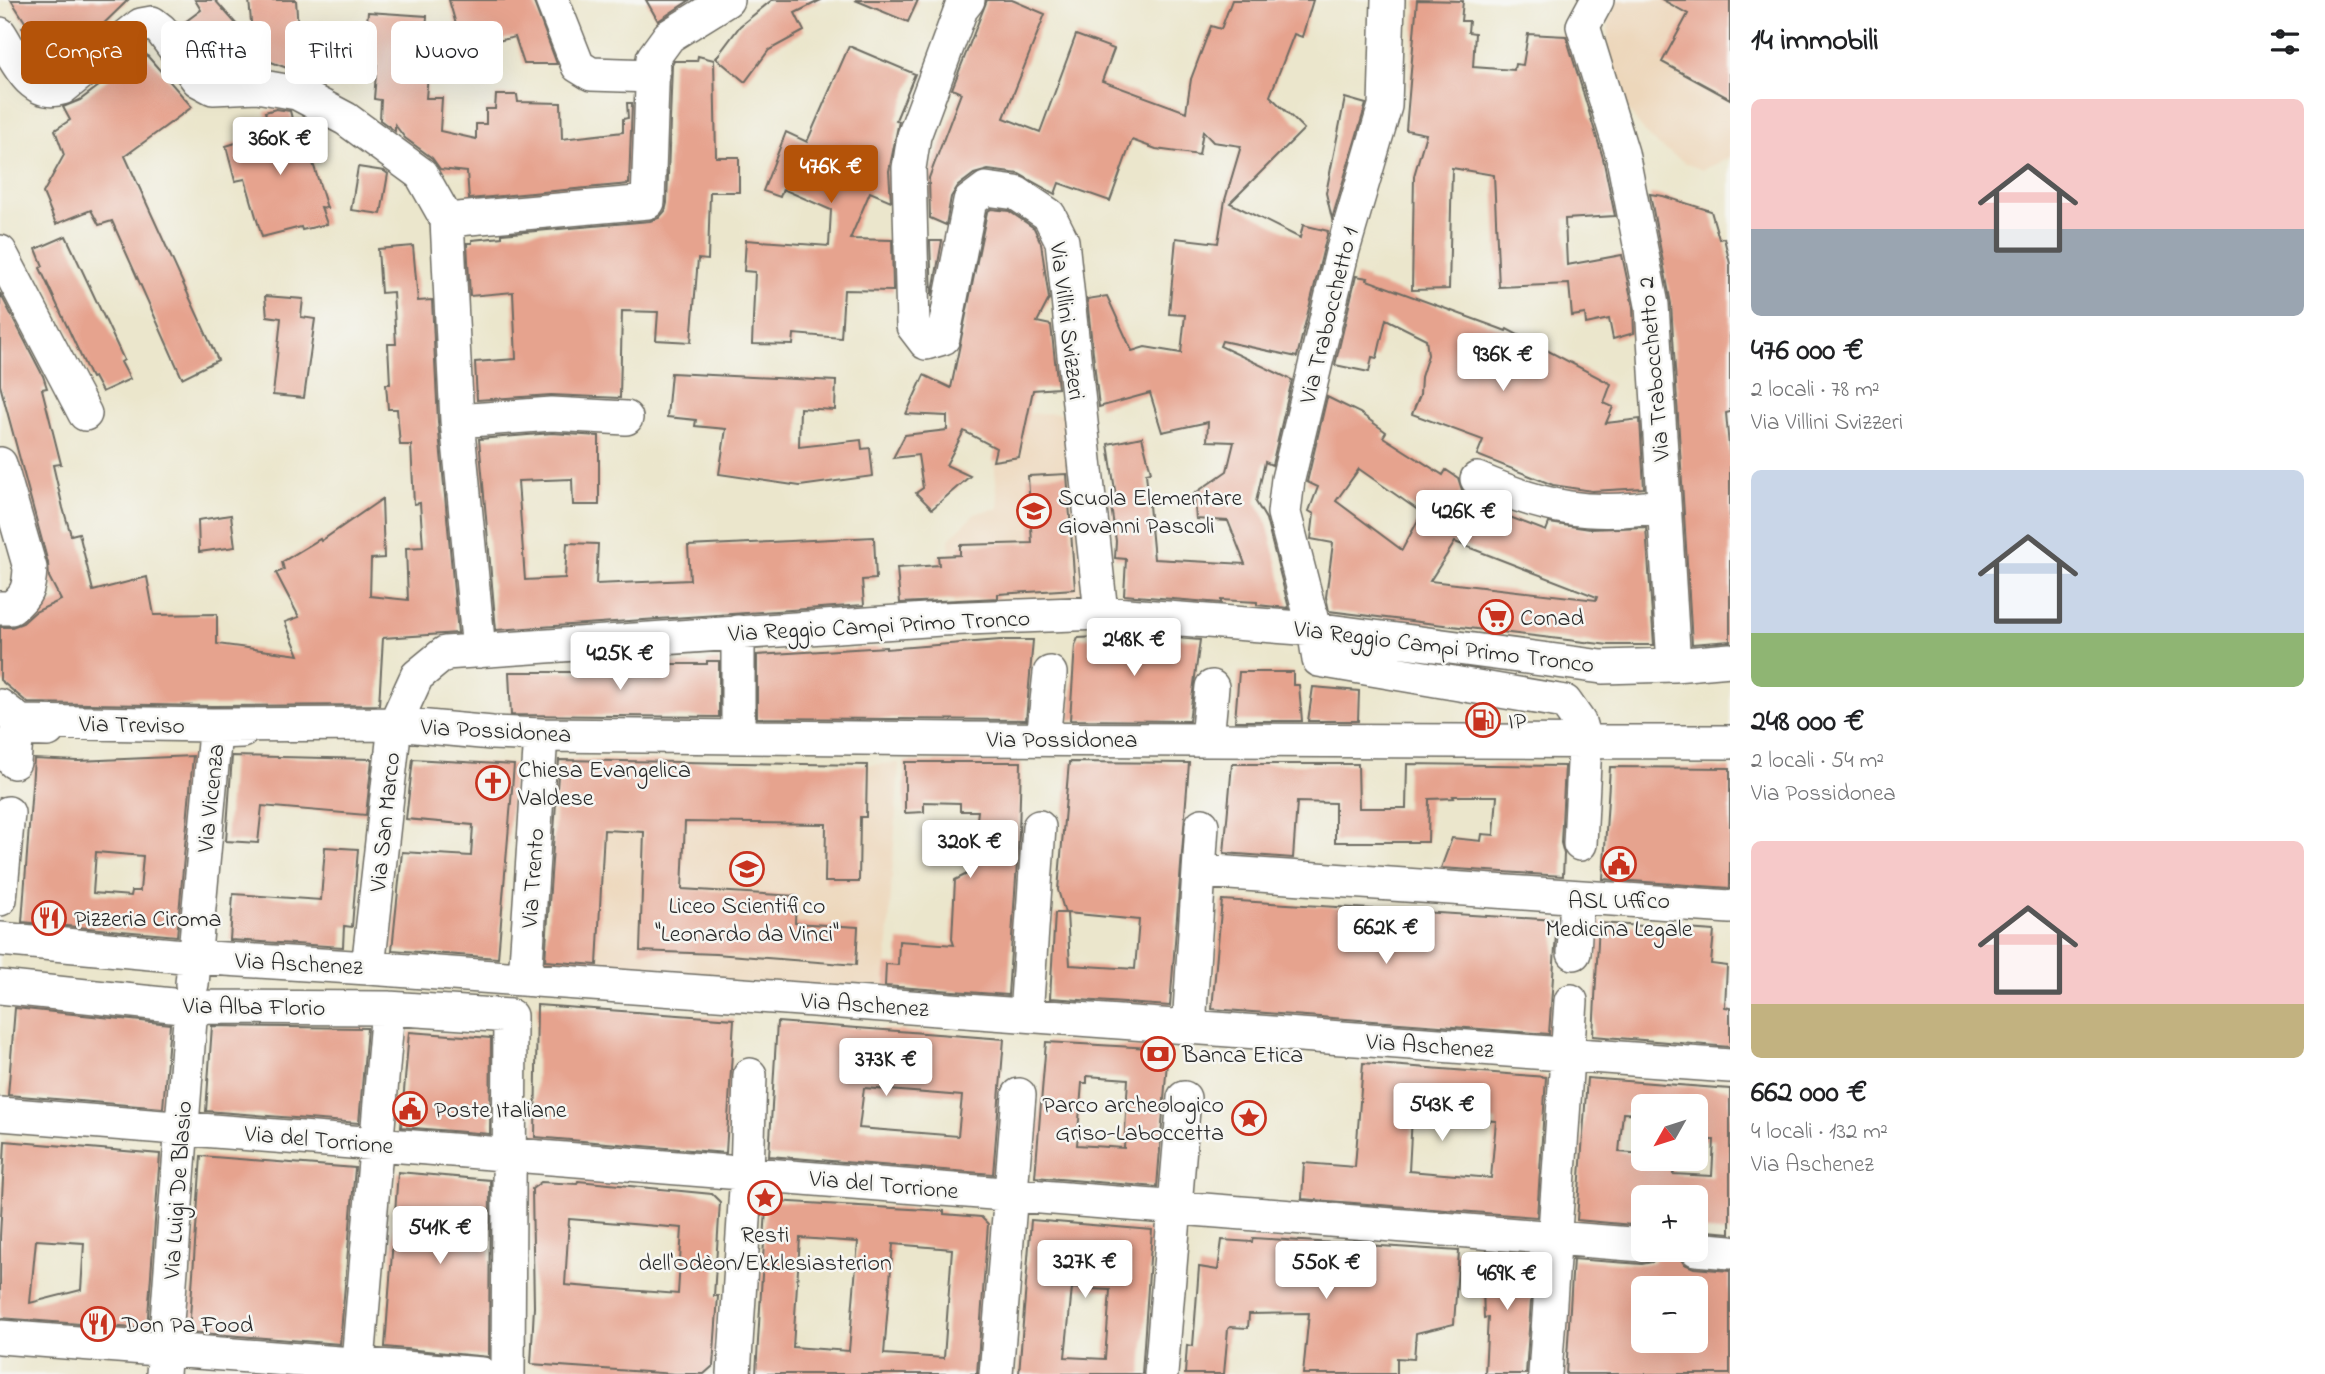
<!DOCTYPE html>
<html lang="it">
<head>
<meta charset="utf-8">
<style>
  body { margin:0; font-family:"Indie Flower",sans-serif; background:#f2f2f2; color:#202124; height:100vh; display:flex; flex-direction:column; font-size:26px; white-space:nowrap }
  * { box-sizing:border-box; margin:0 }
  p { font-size:23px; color:#757577 }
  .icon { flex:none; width:38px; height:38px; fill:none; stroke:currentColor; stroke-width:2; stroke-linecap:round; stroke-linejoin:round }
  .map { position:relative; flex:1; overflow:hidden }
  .details { display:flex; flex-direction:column; background:#fff; width:595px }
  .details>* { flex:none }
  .guide { position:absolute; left:21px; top:21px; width:665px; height:63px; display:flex; gap:14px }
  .needle { width:46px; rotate:231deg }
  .buttons { position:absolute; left:1631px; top:1094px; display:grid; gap:14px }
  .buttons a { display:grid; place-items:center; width:77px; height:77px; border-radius:10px; background:#fff; box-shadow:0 7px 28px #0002; font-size:35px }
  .price { position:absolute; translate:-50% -60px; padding:0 16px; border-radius:7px; background:#fff; color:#222; font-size:23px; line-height:46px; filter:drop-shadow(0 2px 4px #0008) }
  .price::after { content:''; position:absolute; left:50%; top:42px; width:21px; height:16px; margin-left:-10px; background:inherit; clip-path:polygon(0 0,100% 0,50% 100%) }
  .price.selected { background:#b45309; color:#fff }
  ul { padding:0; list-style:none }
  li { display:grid; align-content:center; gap:14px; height:371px; padding:0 21px }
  li span { display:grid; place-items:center; height:217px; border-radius:10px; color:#555 }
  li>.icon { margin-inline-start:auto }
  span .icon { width:126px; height:126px; fill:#fffc; stroke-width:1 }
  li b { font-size:30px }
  h2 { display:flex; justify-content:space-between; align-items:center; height:84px; padding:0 21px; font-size:30px }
  .chip { padding:0 24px; border-radius:10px; background:#fff; box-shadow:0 7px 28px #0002; font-size:24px; line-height:63px }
  .chip.selected { background:#b45309; color:#fff }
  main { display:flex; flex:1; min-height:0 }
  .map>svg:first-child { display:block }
</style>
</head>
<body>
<main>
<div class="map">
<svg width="1730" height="1374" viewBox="0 0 1730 1374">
  <rect width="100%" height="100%" fill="#f6f6f2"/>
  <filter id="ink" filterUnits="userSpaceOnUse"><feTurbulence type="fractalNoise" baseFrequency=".0143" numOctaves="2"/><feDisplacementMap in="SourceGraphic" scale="14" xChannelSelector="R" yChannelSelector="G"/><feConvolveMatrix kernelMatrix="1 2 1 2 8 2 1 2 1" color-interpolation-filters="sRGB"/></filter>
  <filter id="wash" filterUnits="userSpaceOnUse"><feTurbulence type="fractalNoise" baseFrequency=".00686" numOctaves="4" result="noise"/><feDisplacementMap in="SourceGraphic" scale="28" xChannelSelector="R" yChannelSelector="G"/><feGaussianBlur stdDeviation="1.57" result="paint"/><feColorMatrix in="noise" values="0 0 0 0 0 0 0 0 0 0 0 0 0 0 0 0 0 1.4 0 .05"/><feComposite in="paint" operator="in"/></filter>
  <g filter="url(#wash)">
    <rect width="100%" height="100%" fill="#ebe6cc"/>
    <!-- built -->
    <path fill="#edd7bb" d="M1617 0H1730V158L1702 170 1684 162 1651 140 1636 121 1622 101 1607 55 1609 20Z
      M1069 413 1092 605 954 614 949 539 976 513 999 508 994 461 1002 414Z
      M553 759 867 765 899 763 885 991 597 973 604 830 549 827Z"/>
    <g id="blocks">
      <!-- building -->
      <path fill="#e6a38e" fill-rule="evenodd" d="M11 0H128L92 35 93 38 52 70 46 67 40 60 22 27 27 25Z
        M195 0H215L253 43 249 0H296L298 29 309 28 313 78 237 49 217 68 206 58 181 25 201 10Z
        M449 0H533L557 64H524L515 37 463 49Z
        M646 0H690L658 21Z
        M772 0H821L795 13 804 31 769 50 745 82 716 58 740 26Z
        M855 0H918L908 22Z
        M987 0H1012L1045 14 1004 118 1040 132 1076 35 1114 49 1102 81 1186 112 1191 79 1211 26 1221 29 1232 0H1313L1302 37 1294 34 1270 96 1304 129 1230 203 1300 238 1303 225 1328 231 1297 357 1222 341 1220 346 1292 380 1272 465 1265 462 1256 502 1266 519 1289 608 1257 605V602L1221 600V603L1124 595 1126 559 1115 558 1116 541 1110 499 1116 497 1108 444 1142 437 1151 472 1146 473 1154 559 1245 564 1228 521 1196 519 1194 494 1227 471 1234 442 1207 441 1208 422 1162 432 1150 393 1099 407 1087 299 1107 296 1132 351 1145 347 1181 353 1185 315 1169 314 1176 238 1218 243 1225 200 1241 146 1213 142 1203 131 1199 155 1156 149 1132 140 1110 201 1059 183 1055 194 1019 174 988 170 974 174 958 186 951 197 946 225 930 218 929 178 961 93 952 89Z
        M1417 0 1463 1 1461 21H1469L1468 32 1475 33 1473 67 1514 70 1515 64 1523 65 1528 34 1566 36 1603 158 1615 216 1565 219 1567 265 1622 255 1633 307 1634 333 1613 339 1609 319 1586 324 1585 314 1572 316 1569 284 1499 287 1494 175 1452 168 1449 289 1412 290 1414 176 1426 134 1406 130Z
        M1663 0H1730V99L1662 62 1688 14Z
        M368 12 427 16 424 62H429L426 98H442L440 131 476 139V124H486V109H495L496 95H517L518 102 561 103 562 139 623 132V119L628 118 627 103H632L629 184 469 199 467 172 440 169 432 158 405 138 395 125V131L380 120 381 100 374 99 377 61 350 59V34H366Z
        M849 46 915 74 896 120 899 121 889 171 891 201 870 192 850 239 892 240 893 291 844 290 841 338 794 334 793 345 752 344 755 272 744 271 746 240 829 246 831 210 783 189 780 197 763 191 786 132 807 142Z
        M144 52 192 107 125 156 218 360 182 378 112 221 99 225 91 210 56 224 43 193 64 155 55 130 70 120 63 107 80 100Z
        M698 56 714 60 716 157H739V192H710L708 260 698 259 691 342 656 340 658 312 622 311 620 398 551 395 477 400 475 362 516 359 513 292 470 296 467 243H472V240L502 237V234L650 221 659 218 665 211 667 203 672 65 674 61H697Z
        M1345 98 1366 104 1332 219 1326 193Z
        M276 109 290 111 295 130 302 128 327 208 321 207 327 224 302 230 301 227 262 237 245 179 235 181 226 146 271 132 265 112Z
        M358 167 384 171 388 174 381 214 351 210Z
        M1650 194 1663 196 1711 211 1719 239 1724 238 1730 264V412L1726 413 1730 458V641L1692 644 1671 304Z
        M991 209 1009 211 1034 228 1041 243 1049 299 1037 322 1051 325 1058 388 1033 390 1019 457 993 461 996 448 964 431 946 465 970 476 932 509 916 493 923 488 918 455 893 458 905 435 947 430V416L906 414 924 375 951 388 987 212Z
        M66 236 124 360 121 362 130 379 102 392 94 377 91 378 40 268 43 266 36 249Z
        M930 241H942L932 297Z
        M413 246 418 301 432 300 438 422 458 633 383 638 379 705 212 706 28 703 0 680V627H12L23 623 35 612 61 600 49 577 48 563 0 385V293L43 376 47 388 42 389 61 464 53 465 63 508 71 535 79 533 93 591 147 577 154 615 217 614V644L299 655 285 622 299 617 276 573 284 570 282 562 320 539 321 541 382 499 384 558 371 559 370 596 408 600 406 548 423 547 420 503 414 504 411 445H400L397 409H388L386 384H390L388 344H396L393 292 381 293 378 249Z
        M1356 276 1368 278 1367 280 1501 329 1506 331 1507 329 1611 384 1604 403 1613 407 1606 423 1640 419 1644 488 1592 491 1553 485 1477 455 1483 440 1412 414 1420 395 1421 377 1428 355 1426 339 1386 319 1377 358 1372 357 1369 372 1335 365Z
        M265 296 303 299 301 317 315 319 304 398 273 395 281 318 267 316Z
        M671 373 836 381 835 410 800 408 799 447 861 440 862 449 870 448 873 476 800 486 719 474 726 429 695 426 696 420 667 417Z
        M1327 397 1360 413 1386 432 1383 437 1443 475 1446 470 1458 478 1462 490 1458 497 1546 531 1549 523 1590 529 1646 527 1654 645H1609L1329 611 1326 597 1333 543 1311 539 1314 514 1309 511 1318 487 1307 482ZM1359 469 1422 513 1402 550 1336 501ZM1455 542 1597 597 1596 600 1430 581Z
        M552 433 599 436V505H573L572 479 518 481 525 580 565 578 567 543 598 544 596 584 690 580 688 546 874 537 876 579 862 580 864 605 496 630 479 439Z
        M1067 474 1075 589 998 594V598L900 603 897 568 939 565 938 556 960 555V545L1032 543 1028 476Z
        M231 515 235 547 199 552 198 520Z
        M1141 635 1200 640 1189 721 1070 720 1075 645 1078 638Z
        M1000 640H1033L1026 720 757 718V655L886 647V649Z
        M707 661H719V717L511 715 509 672H594V666H634V664H707Z
        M1239 672H1293V685H1299L1302 721H1235Z
        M1313 687 1359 691 1358 721H1308Z
        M193 756 177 936 22 922 34 759 78 761ZM96 852 143 856 140 891H132L131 896 93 893Z
        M232 756 372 759 366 815 262 806 258 843 226 841Z
        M413 759 514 765 498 958 392 950 402 852 471 856 473 825 406 819Z
        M559 760 867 765 866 817H860L859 882H825L826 824 685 822 682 889 796 896 795 923 858 927 856 965 716 954 640 951 644 832 604 830 597 965 545 961Z
        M905 762H1021L1019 834 1008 995 885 986 886 964 898 965 899 941 954 945 952 939 955 880 971 872 978 811H960V803L924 802V812L905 813Z
        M1069 762 1189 763 1170 1006 1050 998 1055 913H1065L1058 890ZM1067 913 1139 920 1135 969 1070 965Z
        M1232 764H1358L1359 808H1406L1407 764 1565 766 1561 843 1564 854 1563 876 1441 868 1452 838 1481 841 1482 834 1494 835 1497 796H1453L1454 798 1429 799 1428 842H1335V803L1297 802 1293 858 1224 853Z
        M1610 767 1730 768V888L1603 879Z
        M325 847 358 849 352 927 344 926 343 947 230 940 233 894 321 900Z
        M1222 900 1557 920 1549 1034 1212 1009Z
        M1599 923 1714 931 1711 964 1727 966 1725 1007 1730 1008V1047L1593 1036Z
        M537 1005 734 1019 726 1153 535 1137Z
        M15 1008 170 1024 163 1108 8 1095Z
        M777 1022 1004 1039 993 1174 769 1156ZM864 1088 962 1096 958 1136 859 1128Z
        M212 1026 367 1028 359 1123 206 1111Z
        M409 1032 491 1038 490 1134 401 1127Z
        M1046 1042 1168 1049 1157 1187 1035 1177ZM1087 1076 1128 1079 1124 1148 1077 1145 1082 1083H1087Z
        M1363 1063 1546 1077 1537 1217 1302 1199 1304 1163 1355 1167ZM1412 1116 1496 1121 1491 1178 1409 1171Z
        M1587 1078 1730 1089V1233L1696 1230V1197H1643V1226L1577 1220ZM1643 1106H1696V1140H1714L1712 1176 1673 1174 1675 1158H1643V1154L1619 1152 1623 1113 1643 1114Z
        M5 1141 160 1154 147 1329 0 1318V1236ZM36 1240 84 1243 81 1290 30 1303Z
        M201 1156 355 1168 340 1344 189 1332Z
        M398 1172 490 1180 489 1357 385 1347Z
        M578 1181 712 1194 720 1202 714 1296H718L713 1366 704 1374H675L531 1364 534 1307 532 1189 541 1182 577 1184ZM569 1219 682 1228 678 1294 565 1285Z
        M774 1201 944 1211V1214L981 1217 988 1224 977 1374H756L766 1209ZM800 1238 858 1242 849 1351 793 1347ZM893 1244 952 1249 944 1358 884 1354Z
        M1031 1220 1152 1230 1142 1374H1019ZM1072 1288 1110 1290 1105 1359 1065 1357Z
        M1253 1238 1459 1251 1454 1324 1416 1333 1414 1359 1397 1358V1374H1303L1309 1313 1249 1314 1248 1328 1230 1327 1228 1329 1224 1374H1185L1187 1345 1193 1346 1199 1267 1218 1270 1222 1240 1252 1242Z
        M1482 1253 1534 1257 1526 1374H1485L1488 1317 1484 1318Z
        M1660 1253 1678 1255 1684 1264 1694 1268 1730 1271V1374H1566L1573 1259 1642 1264 1652 1262ZM1643 1288H1696V1340H1643Z"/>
    </g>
  </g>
  <g filter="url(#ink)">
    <use href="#blocks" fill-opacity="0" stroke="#6e6c63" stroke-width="2"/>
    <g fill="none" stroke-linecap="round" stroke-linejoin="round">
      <!-- minor casing -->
      <g stroke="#6e6c63" stroke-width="36">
        <path id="minor" d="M552 0 578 66 591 74 653 76
          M968 0 961 9 914 136 909 168 913 326 926 343 943 338 970 201 986 189 1016 193 1049 215 1062 241 1101 613
          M1388 0 1385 106 1342 253 1288 479 1284 513 1314 629 1319 660 1565 702 1579 722 1585 743 1580 844
          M1597 0 1583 26 1622 153 1652 305 1674 665
          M0 34C15 57 29 98 62 88L141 25 152 23 161 30 198 80 213 88 257 86 297 93 346 119 421 174 447 220 457 421 479 651
          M447 220 648 202 653 58 669 36 727 0
          M0 252 85 414
          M457 421 552 414 626 418
          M0 464 30 568C29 589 27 595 11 608H0
          M1477 479C1544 508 1591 518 1664 505
          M0 706 21 722 212 725 395 724 492 733 541 735 963 739 1730 742
          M738 735V632
          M1043 739 1050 673
          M1207 739 1212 687
          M14 762 17 729 48 730
          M1200 871 1730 907
          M0 899 8 813
          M0 939 194 957 368 968 1730 1066
          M1574 953 1577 897
          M368 968 395 724 417 676 445 653 941 619 1101 613 1314 629 1602 667 1674 665 1730 660
          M525 979 541 735
          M192 984 215 732 242 731
          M0 987 191 1007 388 1008 510 1016 508 1374
          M1026 1015 1039 827
          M1189 1027 1202 825
          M0 1114 1643 1245
          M1696 1249 1730 1252
          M0 1337 482 1374
          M163 1374 191 1007
          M357 1374 388 1008
          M734 1374 747 1173 750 1075
          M996 1374 1019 1095
          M1161 1374 1184 1098
          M1545 1374 1571 1001"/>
      </g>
      <!-- minor -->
      <use href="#minor" stroke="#fff" stroke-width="33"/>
    </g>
  </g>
  <!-- icons -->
  <defs>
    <g id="school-ring" transform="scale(1.75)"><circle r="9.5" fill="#f6f6f2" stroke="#c8321e" stroke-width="1.5"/><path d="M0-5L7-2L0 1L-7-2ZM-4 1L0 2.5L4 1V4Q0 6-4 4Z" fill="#c8321e"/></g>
    <g id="supermarket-ring" transform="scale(1.75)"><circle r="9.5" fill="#f6f6f2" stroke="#c8321e" stroke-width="1.5"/><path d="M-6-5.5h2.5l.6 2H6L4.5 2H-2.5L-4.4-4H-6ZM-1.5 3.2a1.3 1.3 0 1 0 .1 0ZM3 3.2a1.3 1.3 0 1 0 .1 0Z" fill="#c8321e"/></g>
    <g id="fuel-ring" transform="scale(1.75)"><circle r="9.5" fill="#f6f6f2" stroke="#c8321e" stroke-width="1.5"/><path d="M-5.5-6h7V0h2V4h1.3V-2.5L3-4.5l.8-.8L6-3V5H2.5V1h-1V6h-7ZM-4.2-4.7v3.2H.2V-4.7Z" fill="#c8321e"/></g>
    <g id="church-ring" transform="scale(1.75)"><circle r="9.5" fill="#f6f6f2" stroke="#c8321e" stroke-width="1.5"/><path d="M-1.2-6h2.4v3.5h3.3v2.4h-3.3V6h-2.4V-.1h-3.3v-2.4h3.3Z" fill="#c8321e"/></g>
    <g id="civic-ring" transform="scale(1.75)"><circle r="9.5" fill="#f6f6f2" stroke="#c8321e" stroke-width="1.5"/><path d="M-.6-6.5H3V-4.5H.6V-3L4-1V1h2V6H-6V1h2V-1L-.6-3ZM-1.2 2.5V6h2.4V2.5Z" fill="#c8321e"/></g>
    <g id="restaurant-ring" transform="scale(1.75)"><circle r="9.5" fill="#f6f6f2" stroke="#c8321e" stroke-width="1.5"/><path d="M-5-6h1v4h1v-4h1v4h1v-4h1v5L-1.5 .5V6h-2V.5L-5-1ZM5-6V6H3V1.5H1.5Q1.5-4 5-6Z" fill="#c8321e"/></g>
    <g id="bank-ring" transform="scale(1.75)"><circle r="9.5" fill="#f6f6f2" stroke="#c8321e" stroke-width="1.5"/><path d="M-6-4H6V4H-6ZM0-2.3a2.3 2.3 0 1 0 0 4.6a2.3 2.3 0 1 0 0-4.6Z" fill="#c8321e"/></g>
    <g id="sight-ring" transform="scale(1.75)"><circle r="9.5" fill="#f6f6f2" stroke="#c8321e" stroke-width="1.5"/><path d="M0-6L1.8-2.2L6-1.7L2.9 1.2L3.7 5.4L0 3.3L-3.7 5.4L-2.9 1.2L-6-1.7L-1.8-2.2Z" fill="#c8321e"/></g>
  </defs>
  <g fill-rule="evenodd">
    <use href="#school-ring" x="1034" y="511"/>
    <use href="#supermarket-ring" x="1496" y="617"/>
    <use href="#fuel-ring" x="1483" y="720"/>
    <use href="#church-ring" x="493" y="783"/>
    <use href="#civic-ring" x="1619" y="864"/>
    <use href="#school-ring" x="747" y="869"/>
    <use href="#restaurant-ring" x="49" y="918"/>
    <use href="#bank-ring" x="1158" y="1054"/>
    <use href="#civic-ring" x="410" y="1109"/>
    <use href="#sight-ring" x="1249" y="1118"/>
    <use href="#sight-ring" x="765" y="1198"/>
    <use href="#restaurant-ring" x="98" y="1324"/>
  </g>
  <g text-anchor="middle" stroke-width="5" stroke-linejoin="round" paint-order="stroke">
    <!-- street labels -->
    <g font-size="24" fill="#2b2b2b" stroke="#f6f6f2">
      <text transform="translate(1328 315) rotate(-76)" y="8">Via Trabocchetto 1</text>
      <text transform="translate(1068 321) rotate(83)" y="8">Via Villini Svizzeri</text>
      <text transform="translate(1653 369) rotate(-95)" y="8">Via Trabocchetto 2</text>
      <text transform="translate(879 625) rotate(-3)" y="8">Via Reggio Campi Primo Tronco</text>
      <text transform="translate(1444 646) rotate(7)" y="8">Via Reggio Campi Primo Tronco</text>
      <text transform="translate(132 724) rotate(1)" y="8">Via Treviso</text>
      <text transform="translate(496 730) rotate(3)" y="8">Via Possidonea</text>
      <text x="1062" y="747">Via Possidonea</text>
      <text transform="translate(210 798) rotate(-84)" y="8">Via Vicenza</text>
      <text transform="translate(384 822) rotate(-84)" y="8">Via San Marco</text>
      <text transform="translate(532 878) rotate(-86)" y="8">Via Trento</text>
      <text transform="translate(299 963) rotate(3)" y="8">Via Aschenez</text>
      <text transform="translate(865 1004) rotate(4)" y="8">Via Aschenez</text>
      <text transform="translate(254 1006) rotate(1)" y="8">Via Alba Florio</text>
      <text transform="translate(1430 1045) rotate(4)" y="8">Via Aschenez</text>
      <text transform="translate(319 1139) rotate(5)" y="8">Via del Torrione</text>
      <text transform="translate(884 1184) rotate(5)" y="8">Via del Torrione</text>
      <text transform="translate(177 1190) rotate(-86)" y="8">Via Luigi De Blasio</text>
    </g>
    <!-- poi labels -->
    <g font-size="24" fill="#2b2b2b" stroke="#f6f6f2" text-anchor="start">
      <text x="1058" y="505">Scuola Elementare<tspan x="1058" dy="28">Giovanni Pascoli</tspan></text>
      <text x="1520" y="625">Conad</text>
      <text x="1508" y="728">IP</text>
      <text x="518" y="777">Chiesa Evangelica<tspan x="518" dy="28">Valdese</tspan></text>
      <text x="1619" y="908" text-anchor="middle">ASL Uffico<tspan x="1619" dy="28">Medicina Legale</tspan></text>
      <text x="747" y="913" text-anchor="middle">Liceo Scientifico<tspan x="747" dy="28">"Leonardo da Vinci"</tspan></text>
      <text x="74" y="926">Pizzeria Ciroma</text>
      <text x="1182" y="1062">Banca Etica</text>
      <text x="1224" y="1112" text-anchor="end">Parco archeologico<tspan x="1224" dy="28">Griso-Laboccetta</tspan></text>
      <text x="434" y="1117">Poste Italiane</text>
      <text x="765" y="1242" text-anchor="middle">Resti<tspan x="765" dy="28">dell'Odèon/Ekklesiasterion</tspan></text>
      <text x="122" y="1332">Don Pa Food</text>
    </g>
  </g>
</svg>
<div class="buttons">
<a><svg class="needle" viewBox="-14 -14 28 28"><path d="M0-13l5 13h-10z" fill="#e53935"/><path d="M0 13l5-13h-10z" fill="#757577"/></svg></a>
<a>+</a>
<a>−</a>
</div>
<b class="price" style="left:280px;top:177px">360K €</b>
<b class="price selected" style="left:831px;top:205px">476K €</b>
<b class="price" style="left:1503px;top:393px">936K €</b>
<b class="price" style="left:1464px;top:550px">426K €</b>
<b class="price" style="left:1134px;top:678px">248K €</b>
<b class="price" style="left:620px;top:692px">425K €</b>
<b class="price" style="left:970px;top:880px">320K €</b>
<b class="price" style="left:1386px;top:966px">662K €</b>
<b class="price" style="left:886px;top:1098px">373K €</b>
<b class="price" style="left:1442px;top:1143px">543K €</b>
<b class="price" style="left:440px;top:1266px">541K €</b>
<b class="price" style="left:1085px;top:1300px">327K €</b>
<b class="price" style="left:1326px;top:1301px">550K €</b>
<b class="price" style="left:1507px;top:1312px">469K €</b>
<div class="guide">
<a class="chip selected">Compra</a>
<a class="chip">Affitta</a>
<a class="chip">Filtri</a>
<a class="chip">Nuovo</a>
</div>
</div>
<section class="details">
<h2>14 immobili<svg class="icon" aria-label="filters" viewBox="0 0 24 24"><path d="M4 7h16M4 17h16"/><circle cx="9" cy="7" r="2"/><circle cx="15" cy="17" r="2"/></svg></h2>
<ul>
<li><span style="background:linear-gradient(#f6c9c9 60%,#9aa5b1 0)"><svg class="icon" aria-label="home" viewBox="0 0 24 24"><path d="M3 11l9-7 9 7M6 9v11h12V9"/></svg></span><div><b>476 000 €</b><p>2 locali · 78 m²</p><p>Via Villini Svizzeri</p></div></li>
<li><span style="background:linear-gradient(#c9d6e8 75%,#8fb573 0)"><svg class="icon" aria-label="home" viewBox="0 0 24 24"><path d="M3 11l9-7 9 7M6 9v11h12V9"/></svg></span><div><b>248 000 €</b><p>2 locali · 54 m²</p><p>Via Possidonea</p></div></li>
<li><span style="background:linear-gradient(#f6c9c9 75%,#c2b280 0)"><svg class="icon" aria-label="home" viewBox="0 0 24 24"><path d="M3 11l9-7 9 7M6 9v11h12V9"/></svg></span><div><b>662 000 €</b><p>4 locali · 132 m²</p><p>Via Aschenez</p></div></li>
</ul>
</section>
</main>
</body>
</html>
